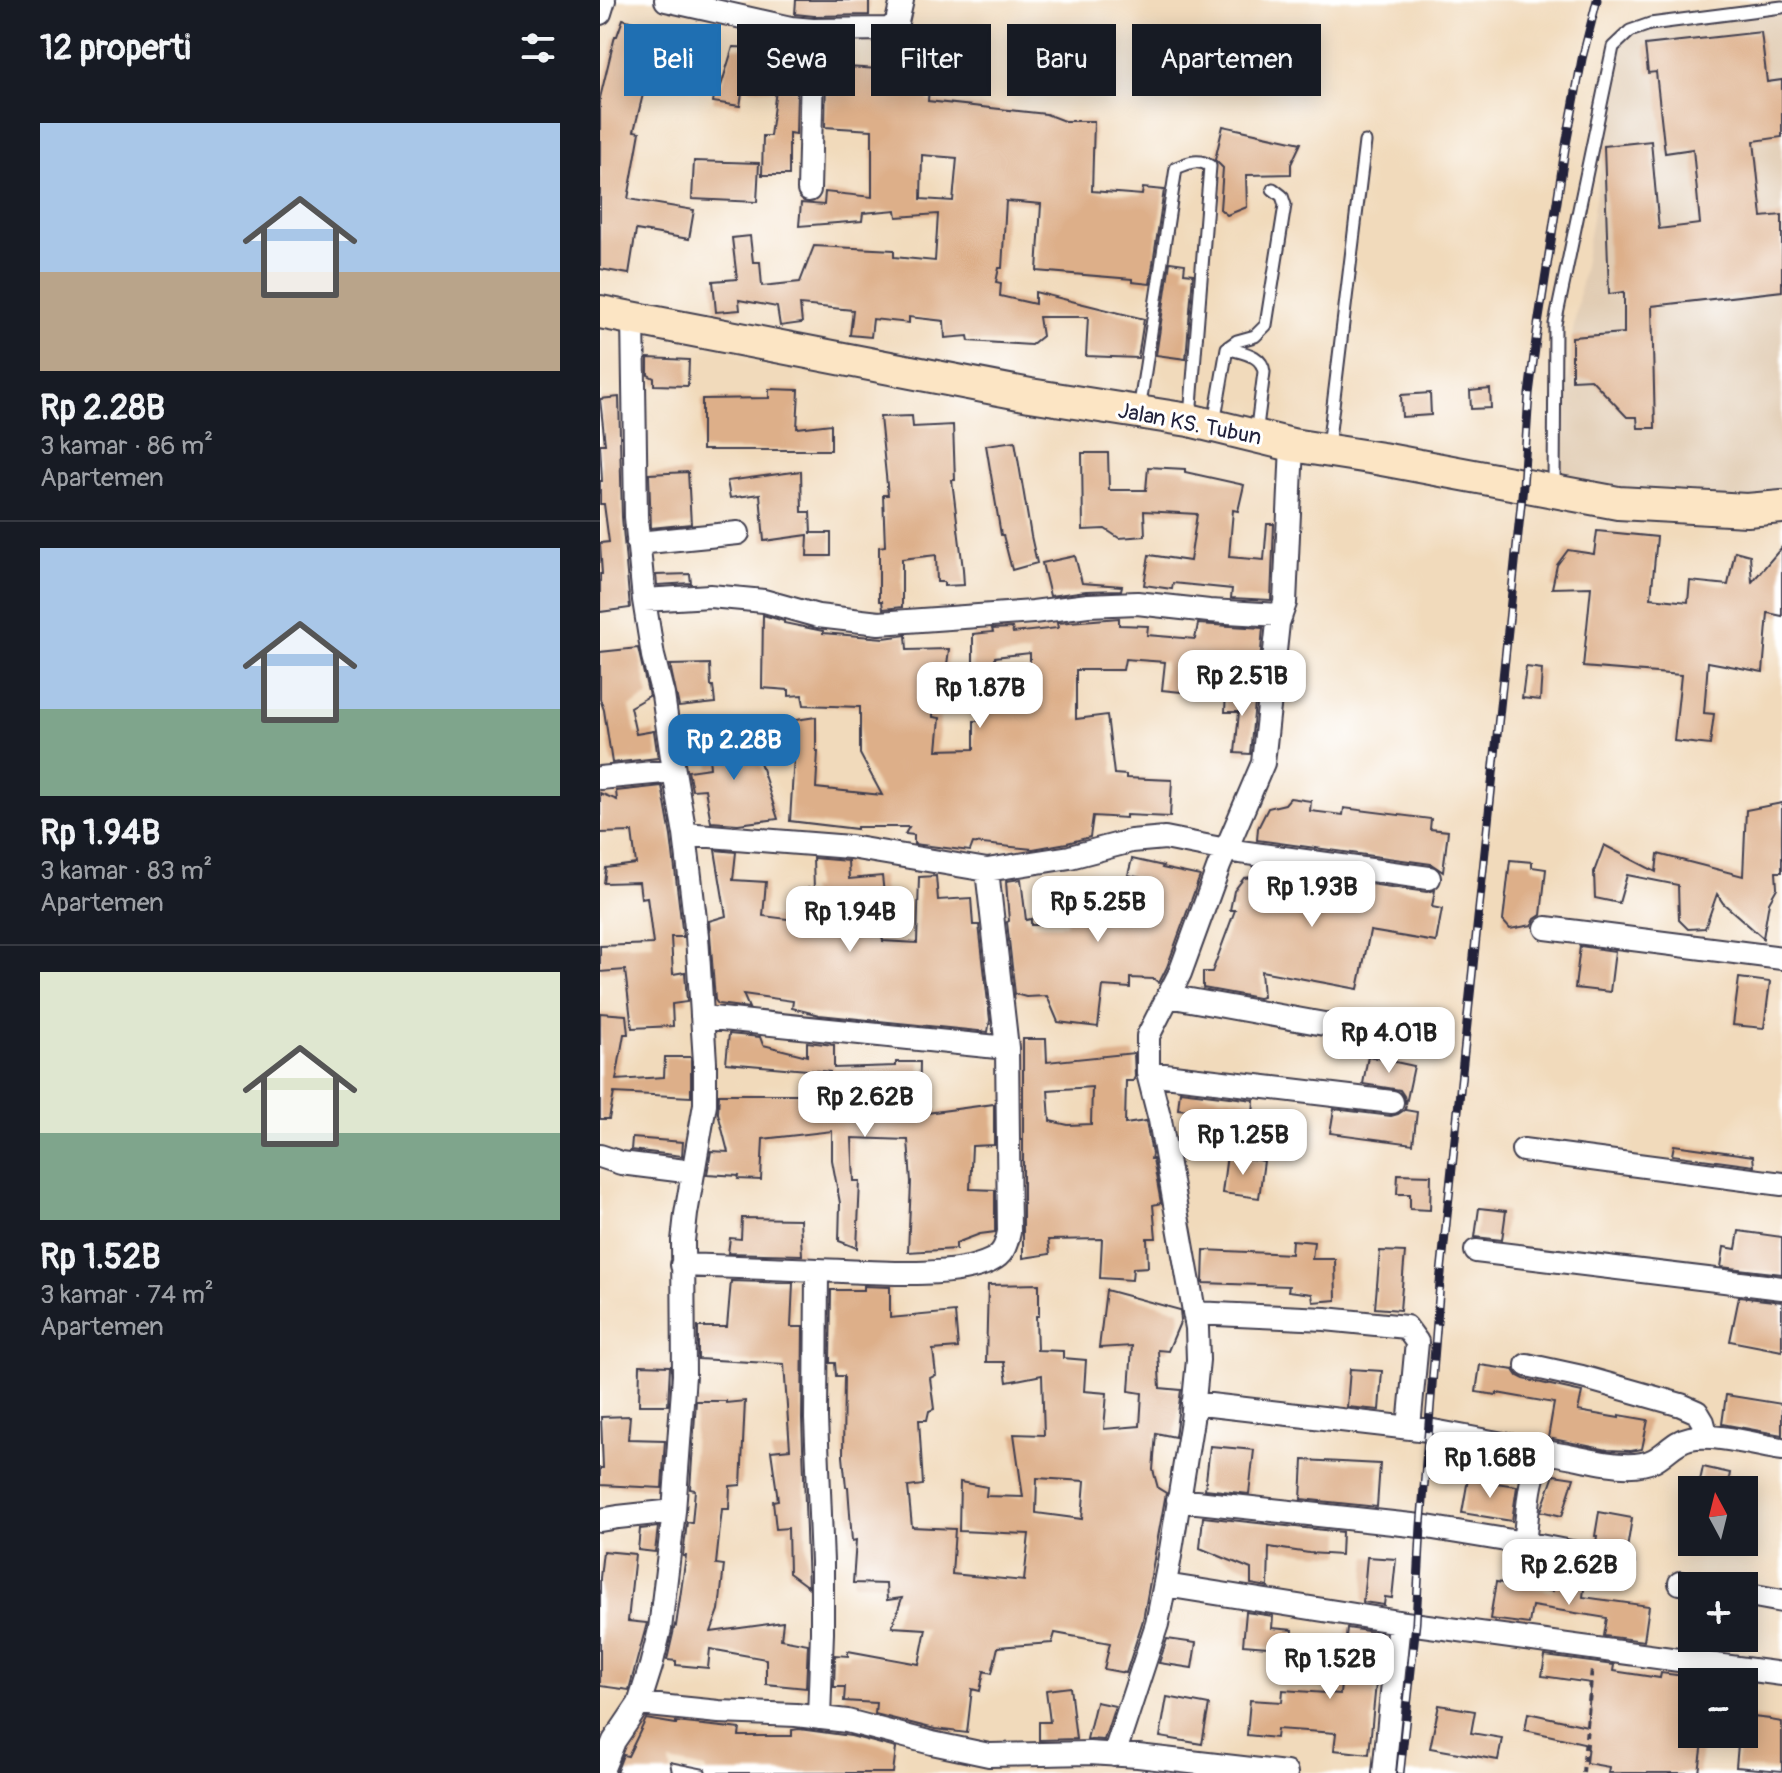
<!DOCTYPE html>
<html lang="id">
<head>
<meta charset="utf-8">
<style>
  body { margin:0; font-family:Pangolin,sans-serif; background:#20242c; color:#f1f3f6; height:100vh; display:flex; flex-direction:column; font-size:30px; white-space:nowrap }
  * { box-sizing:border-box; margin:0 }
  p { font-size:26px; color:#9ea1a6 }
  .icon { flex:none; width:44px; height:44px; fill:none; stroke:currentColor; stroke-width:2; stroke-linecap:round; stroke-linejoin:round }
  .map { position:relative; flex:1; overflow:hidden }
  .panel { display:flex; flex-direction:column; background:#171b24; width:600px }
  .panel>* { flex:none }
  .top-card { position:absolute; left:24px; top:24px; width:760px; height:72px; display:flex; gap:16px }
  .needle { width:52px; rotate:353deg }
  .buttons { position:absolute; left:1078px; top:1476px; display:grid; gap:16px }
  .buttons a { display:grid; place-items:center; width:80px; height:80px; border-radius:0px; background:#171b24; box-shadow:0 4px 20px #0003; font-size:40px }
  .price { position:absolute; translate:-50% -68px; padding:0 18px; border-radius:16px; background:#fff; color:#222; font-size:26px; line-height:52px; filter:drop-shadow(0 2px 4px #0008) }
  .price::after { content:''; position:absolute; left:50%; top:48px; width:24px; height:18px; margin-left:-12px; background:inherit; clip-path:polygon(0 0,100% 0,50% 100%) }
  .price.on { background:#1f6fb2; color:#fff }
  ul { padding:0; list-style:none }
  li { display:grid; align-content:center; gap:16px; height:424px; padding:0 40px }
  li+li { border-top:2px solid #363941 }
  li span { display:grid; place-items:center; height:248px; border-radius:0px; color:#555 }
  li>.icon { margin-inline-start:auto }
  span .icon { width:144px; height:144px; fill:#fffc; stroke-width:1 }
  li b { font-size:34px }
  h2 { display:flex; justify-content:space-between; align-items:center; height:96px; padding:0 40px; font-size:34px }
  .tag { padding:0 28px; border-radius:0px; background:#171b24; box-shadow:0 4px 20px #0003; font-size:28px; line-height:72px }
  .tag.on { background:#1f6fb2; color:#fff }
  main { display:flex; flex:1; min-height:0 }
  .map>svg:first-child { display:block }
</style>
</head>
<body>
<main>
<section class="panel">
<h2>12 properti<svg class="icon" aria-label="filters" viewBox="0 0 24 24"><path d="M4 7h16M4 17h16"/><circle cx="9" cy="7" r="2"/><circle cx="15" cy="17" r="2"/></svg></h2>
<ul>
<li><span style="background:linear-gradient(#a9c7e8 60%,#b9a48a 0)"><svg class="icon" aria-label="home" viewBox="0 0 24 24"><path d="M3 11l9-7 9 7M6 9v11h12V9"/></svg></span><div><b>Rp 2.28B</b><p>3 kamar · 86 m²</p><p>Apartemen</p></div></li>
<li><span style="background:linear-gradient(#a9c7e8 65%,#7fa58c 0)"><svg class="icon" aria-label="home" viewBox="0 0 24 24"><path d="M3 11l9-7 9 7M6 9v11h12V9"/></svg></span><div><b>Rp 1.94B</b><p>3 kamar · 83 m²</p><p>Apartemen</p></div></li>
<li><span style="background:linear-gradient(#dfe7d0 65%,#7fa58c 0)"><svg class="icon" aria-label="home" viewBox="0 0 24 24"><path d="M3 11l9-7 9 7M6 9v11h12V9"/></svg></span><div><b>Rp 1.52B</b><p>3 kamar · 74 m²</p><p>Apartemen</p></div></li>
</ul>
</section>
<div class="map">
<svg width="1182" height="1773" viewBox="0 0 1182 1773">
  <rect width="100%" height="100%" fill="#fff"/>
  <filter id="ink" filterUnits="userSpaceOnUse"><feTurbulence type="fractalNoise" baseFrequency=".0125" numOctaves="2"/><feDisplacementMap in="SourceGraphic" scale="16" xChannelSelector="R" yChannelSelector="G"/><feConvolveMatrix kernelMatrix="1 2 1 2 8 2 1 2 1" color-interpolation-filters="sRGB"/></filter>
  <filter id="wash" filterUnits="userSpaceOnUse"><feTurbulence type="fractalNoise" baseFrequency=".006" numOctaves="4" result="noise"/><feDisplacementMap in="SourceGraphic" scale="32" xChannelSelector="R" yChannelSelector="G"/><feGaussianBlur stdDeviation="1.8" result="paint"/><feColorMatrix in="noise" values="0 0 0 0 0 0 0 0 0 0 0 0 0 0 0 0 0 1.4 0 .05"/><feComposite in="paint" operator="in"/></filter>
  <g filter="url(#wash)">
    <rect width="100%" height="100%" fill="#f1dabb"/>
    <!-- built -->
    <path fill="#e1ccb3" d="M1182 9V504L958 494 972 337 1004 146 1018 43 1051 24Z"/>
    <g id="blocks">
      <!-- building -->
      <path fill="#ddaf89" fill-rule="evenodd" d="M196 0H269V15L214 16 195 14Z
        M23 19 74 34 58 86 46 82 34 131 40 132 28 199 94 210 89 239 36 230 29 274 0 269V98L15 36H17Z
        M1161 32 1167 82 1182 80V137L1154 141 1162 217 1182 215V291L1052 306 1055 428H1038L1037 417H1027L991 379 972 380V337L1024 333V292L1009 294 1004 146 1051 141 1059 229 1100 224 1093 149 1065 153 1056 72 1048 73 1045 45Z
        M133 47 198 50 196 134 189 133V175H162L163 136H170L176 90 143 88 140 106 113 102 116 85 121 86Z
        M281 52 331 56 328 101 446 114 464 121H494L492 191 542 195 543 188 564 190 550 284 532 282V279L437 271 441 204 406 201 402 268H399L396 282 401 283 400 296 435 304V292L544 319 538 358 486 356 488 317H439L442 336 431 345 369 341 368 336 345 338 344 321 309 317V323L273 319 271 337 250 335 253 310 200 305 202 323 180 326 177 307 139 300 140 310 116 312 113 281 137 279 132 238 150 236 153 262H160L162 286 200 282 214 246 294 250V257L335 261 338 214 297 217 296 210 263 213 262 221 199 226 201 203 224 205 225 192 272 197V130L225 127 226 74 246 76 247 67 279 69ZM322 155 357 158 353 201 321 199Z
        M623 126 701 143 691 164V174L646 175 647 207 627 215 620 209 623 168 615 160Z
        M94 161 159 163 157 202 92 199Z
        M570 262 585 264 584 273 593 274 586 359 556 355Z
        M48 358 89 360 88 386 54 385V378L48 375Z
        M169 389 199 390 197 428 231 424V450H102V399L169 398Z
        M890 389 891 408 871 409 870 391Z
        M830 393 831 415 802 417 801 395Z
        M19 397 22 517 30 608 0 612V574H2L0 543 9 542 4 504H0V481H2L0 444H5L0 399Z
        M312 416 313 427 353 425 355 480H352L363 569 364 585 344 586V582H337L336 555 302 559V607L283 609 282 601H279V547L285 546 283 495H288L280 417Z
        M415 441 431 536 437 563 412 570 403 535H401L386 445Z
        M482 453H508L509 490H546L548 467 585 469V472L644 485 638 511 633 510 629 557 664 560 667 524H674L671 600 631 598 632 589 573 583 572 589 544 585 549 555 590 561 597 514 544 511 545 536 519 538 505 529 483 530Z
        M201 471 202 512H210L211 533H231V556H207L208 535 164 541 160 494 130 498 127 481Z
        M88 472 91 524 51 528 49 474Z
        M997 531 1057 537 1051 598 1088 602 1090 581 1128 585 1135 551 1150 555 1152 582 1182 547V616L1168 613 1163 672 1108 662 1104 713 1114 714 1110 745 1074 741 1081 675 983 667 991 587 952 588 957 565 968 550 994 554Z
        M475 556 482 583 522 586 521 590 486 591 450 596 442 563Z
        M90 574 91 583 57 585 56 575Z
        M163 615 184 621V623L223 631V633L284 638 306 635 307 650 349 649 345 681H334L333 717 340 718 337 750 374 749V721H381L379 675 373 676V634L393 632 392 629 412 628 413 633 458 628 457 623 519 618V625L548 626 547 635 595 639 598 624 663 628 660 662 622 656 621 659 594 654 591 693 562 690 565 662 525 659 523 670H476V719L507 715 514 774 526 775V778L572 780 570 817 526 815V818L493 816 490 837 467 843 433 849 373 843 370 851 314 844V835L305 834 309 827H257V829L190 821 195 739H189V721L216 717V751H218L216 788 282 795 260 754V707L204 705 202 695 189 696V690L162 688ZM430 653V689L397 691 395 657Z
        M38 648 49 696 30 707 36 734 54 731 58 758 12 763 4 710 0 699V652Z
        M110 664 111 686H113L115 703 79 707 70 665Z
        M926 667 942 669 940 700 922 698Z
        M626 692 656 693 650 754 635 753 639 712H625Z
        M142 729 150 760 159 759 178 819 138 824 111 822 105 789 92 790 88 771 110 768 107 736Z
        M62 786 71 836 83 937H71L73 974 85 972 87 1002 72 1004 73 1026 32 1028 25 970 0 972V946L53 944 47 897 41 898 39 882 4 883 6 868 36 864 32 832 0 833V793L17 800 16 791Z
        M690 798 711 801 710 811 743 815 744 808 831 819 830 829 848 831 843 872 831 864 657 840 658 828 668 808 685 804Z
        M1182 803V872H1176L1177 888 1169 902 1163 938 1123 903 1117 894 1105 928 1088 929 1079 920 1078 885 1027 875 1019 903 995 898 994 872 1004 845 1056 872 1058 854 1143 876 1146 810Z
        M115 850 136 852 133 880 166 882 163 916 211 922 213 902 209 888 214 889 213 858 248 861 249 879 282 876 284 894H280L279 897H257L256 933 282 936 283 941 317 943 319 877 336 876 338 900 371 898 373 925H379L390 1020 388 1032 219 1015 192 1008 193 1001 143 994 149 1008 118 1004 115 1000 109 921 126 916Z
        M532 859 563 866 562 868 600 876 567 967 559 983 554 979 530 978V988L503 986 498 1027 458 1022 447 996 426 997 415 994 407 922 409 921 406 881 421 879 426 920 431 919V925H466L469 900 539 910 546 879 528 875Z
        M910 860 932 862V867L946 869 941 915 935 919 932 925 910 929 903 921Z
        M654 868 827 892 835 890 832 907 842 909 836 942 770 931 758 989 661 971 663 997 658 998 603 988V972H612L635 910H630L634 891 644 878 653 877Z
        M980 946 1015 951 1010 992 975 988Z
        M1139 978 1170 982 1164 1028 1133 1025Z
        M0 1013 26 1015 28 1034H24L16 1080 64 1077 65 1057H91V1097L14 1093 9 1119H0Z
        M129 1034 160 1037 163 1045 207 1056V1042L234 1045V1068L296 1066V1062H320L319 1114 394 1104V1145L372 1146 370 1189 395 1190V1232L380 1234 356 1243V1249L308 1252 311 1182 308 1140 252 1138 254 1181H260L257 1248 239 1241 240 1203 232 1160V1131L163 1139 161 1180 138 1179 139 1176 107 1174 111 1151 128 1152 118 1113 119 1094H229L230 1072 126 1063Z
        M423 1039H446L447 1062 534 1053 535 1077 533 1081H526L525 1124 546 1121 552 1154 551 1159H553L561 1203 553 1205 556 1238H547L548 1267 533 1268 532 1280 500 1278 502 1239 448 1240 450 1254 423 1258ZM492 1087 491 1124 468 1125 450 1121 448 1090Z
        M768 1056 814 1066 806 1104 804 1096 800 1090 763 1084Z
        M580 1091 654 1100 653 1116 578 1109Z
        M806 1105 805 1110 817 1112 813 1144 730 1133 734 1109 791 1116 798 1114 804 1110Z
        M32 1138 83 1142 82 1156 31 1150Z
        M1074 1145 1153 1156 1154 1166 1072 1155Z
        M627 1155 664 1161 659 1198 622 1193Z
        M798 1174 831 1175 830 1210 810 1209V1194H797Z
        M879 1208 906 1211 902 1240 875 1237Z
        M142 1218 200 1219 202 1255 128 1253 130 1238 141 1239Z
        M1139 1231 1182 1237V1274L1121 1267 1124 1247 1136 1249Z
        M692 1240 714 1242 712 1259H735L736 1300 713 1302 712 1294 688 1291 689 1286 603 1283 604 1250 691 1254Z
        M780 1251 805 1252 800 1310 775 1308Z
        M131 1281 193 1283 191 1327H203L202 1419 208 1587 189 1573 188 1528 176 1529 173 1501 178 1500 171 1451 190 1449 184 1364 98 1359V1327H127Z
        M439 1284V1316H436L437 1350 463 1351V1358L486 1360 484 1391 507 1393 504 1429 540 1426 542 1393 529 1391 532 1346 499 1348 506 1290 580 1310 581 1320 568 1351 558 1350 560 1388 581 1390 575 1437 556 1433 553 1470 558 1488 566 1493 543 1620 526 1673 504 1669 510 1643 455 1633 452 1643 398 1647 392 1673 384 1671 380 1691 372 1689 367 1733 335 1729 275 1714 276 1703 244 1701 245 1687H234L235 1655 248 1656V1651L319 1664 326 1629 292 1627 302 1598 287 1600 286 1584 253 1583 256 1540 252 1541 248 1487H246L243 1456 244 1376H236L235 1363H230L231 1290H264V1286L290 1287V1318L355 1312 358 1348 333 1350 336 1375 330 1378 334 1409 329 1411 327 1420H319L323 1485 308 1487 312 1527 355 1529 352 1574 424 1581 429 1534 359 1531 360 1482 387 1487 386 1496 423 1497 414 1434 444 1435 442 1375 407 1382 404 1362H386L388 1285ZM437 1478 485 1481 482 1519 436 1513Z
        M1139 1297 1182 1302V1351L1130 1341Z
        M40 1365 70 1366 68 1405H39Z
        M880 1365 914 1370 918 1376 924 1379 982 1392 978 1411 1019 1418V1415L1048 1420 1042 1449 1031 1451 1008 1450 948 1438 954 1403 897 1393V1395L876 1392Z
        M750 1369 782 1371 779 1410 747 1407Z
        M1126 1395 1182 1404V1435L1122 1424Z
        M96 1401H126V1403L145 1401 141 1485 130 1486 129 1509H122L116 1564 124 1565 119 1610 111 1632 183 1622 181 1639 208 1644 206 1688 166 1684V1659L110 1649 108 1668 76 1665V1661L67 1660 75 1625 76 1626 86 1556H83L87 1522 92 1523 95 1490 90 1489Z
        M30 1416 28 1439 65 1440 62 1488 0 1485V1468H3L1 1417Z
        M610 1446 654 1450 649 1494 605 1489Z
        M703 1460 780 1464 777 1507 701 1499Z
        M1103 1467 1130 1473 1127 1490H1098Z
        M954 1475 974 1478 962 1516 941 1511Z
        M868 1479 917 1486 912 1521 862 1513Z
        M999 1512 1032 1518 1027 1549 996 1543 997 1536H995Z
        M603 1517 742 1532 741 1555 709 1553 669 1547 668 1587 651 1584V1569L600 1548Z
        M58 1527 55 1552 38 1550 40 1529Z
        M3 1551 35 1554 28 1621 47 1623 29 1690 0 1686V1578Z
        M767 1557 796 1559 792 1598 785 1597 784 1605 763 1602Z
        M955 1577 985 1581 983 1597 1049 1606 1044 1641 1004 1636 1007 1618 932 1606 929 1624 890 1619 896 1582 952 1591Z
        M646 1612 673 1616 672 1628 693 1630 692 1649 643 1645Z
        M747 1628 781 1633 769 1754 734 1750 736 1733 677 1729 676 1738 647 1735 650 1700 682 1702 683 1690 740 1694Z
        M567 1639 596 1643 592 1668 559 1663Z
        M945 1656 1014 1665 1013 1671 1060 1678 1061 1673 1092 1677V1734H1104L1099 1773H1008L1009 1767 986 1763 988 1744 925 1730 928 1713 987 1726 991 1683 942 1676Z
        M470 1687 476 1739 439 1740V1722H450L446 1690Z
        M567 1697 609 1705 602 1744 560 1737Z
        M496 1702 515 1706 504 1740 487 1739Z
        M839 1705 875 1711 871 1733 902 1738 898 1760 830 1748Z
        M1144 1716 1170 1719V1720L1182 1722V1771L1136 1767 1139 1734H1144Z
        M46 1719 76 1724V1722L140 1729 139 1736H192V1730L199 1729 251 1736 296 1748 293 1773H106L105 1769 70 1762 72 1773H16L23 1755 28 1756Z"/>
    </g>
  </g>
  <g filter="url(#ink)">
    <use href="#blocks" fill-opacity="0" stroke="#413e4e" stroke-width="2"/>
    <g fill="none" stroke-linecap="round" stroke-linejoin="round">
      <!-- service casing -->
      <g stroke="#413e4e" stroke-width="15">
        <path id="service" d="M627 348C642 353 662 354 664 372L656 435
          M539 411 576 168C588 163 598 158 610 166L590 418
          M614 424 627 348 637 341 655 336 666 325 685 205 682 196 673 189
          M728 447 765 142
          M954 490 955 324 1013 47 1030 31 1050 24 1182 7"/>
      </g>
      <!-- minor casing -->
      <g stroke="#413e4e" stroke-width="26">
        <path id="minor" d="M66 0 191 28 213 30 289 29 297 22 302 0
          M0 13 4 0
          M209 190 213 30
          M38 543 138 533
          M44 600 110 596 164 601 218 616 279 623 433 612 488 605 537 603 609 611 681 615
          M0 778 74 771
          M85 834 250 847 387 870 470 857 531 841 565 838 626 850 829 878
          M946 928 1182 958
          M568 996 780 1034
          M102 1017 407 1048
          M548 1073 792 1102
          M923 1150 1182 1184
          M0 1156 21 1163 93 1172
          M876 1251 1182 1288
          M82 1265C128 1267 173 1268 218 1270 263 1271 351 1280 390 1261 403 1255 406 1246 409 1232L407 1048 387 870
          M217 1270 216 1419 222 1562V1632L219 1718
          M594 1313 725 1319 806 1327 817 1342 809 1427
          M927 1365 982 1377 1081 1405 1097 1412 1103 1422 1107 1437
          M593 1403 828 1430 957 1454
          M578 1500 821 1526 924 1543 1023 1562
          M0 1520 18 1517 74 1511
          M924 1543C928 1518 927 1471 945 1454H957C984 1458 1029 1473 1054 1460 1067 1453 1075 1441 1090 1438 1114 1433 1157 1445 1182 1449
          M1080 1583 1098 1586
          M565 1585 799 1622 1182 1674
          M1144 1594 1182 1601
          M39 1704 119 1712 196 1715 247 1721 332 1743 389 1755 489 1753 538 1756 686 1773
          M514 1755 557 1624 569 1562 592 1420 598 1360 597 1328 560 1120 548 1073V1036L580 973 619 866 663 763 678 623 685 603 692 445
          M1 1773 14 1741 39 1704 51 1666 60 1629 74 1511 84 1375 83 1241 86 1214 105 1104V1062L97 936 85 834 74 771 63 695 53 656 44 600 36 517 33 318
          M784 1773 799 1622"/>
      </g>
      <!-- secondary casing -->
      <g stroke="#413e4e" stroke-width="36">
        <path id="secondary" d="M0 312 430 395 589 420 692 445 782 459 1018 503 1147 510 1182 507"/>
      </g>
      <!-- path -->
      <path stroke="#413e4e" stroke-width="4" stroke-dasharray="6 6" stroke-linecap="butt" d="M983 1773 992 1668"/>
      <!-- service -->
      <use href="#service" stroke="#fff" stroke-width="11"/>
      <!-- minor -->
      <use href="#minor" stroke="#fff" stroke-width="22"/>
      <!-- secondary -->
      <use href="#secondary" stroke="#fce5c4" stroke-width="32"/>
      <!-- rail casing -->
      <g stroke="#22223b" stroke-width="9">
        <path id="rail" d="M800 1773 816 1623 821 1526 840 1283 923 486 929 394 938 325 965 150 982 59 997 0"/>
      </g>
      <!-- rail -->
      <use href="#rail" stroke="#fff" stroke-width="6" stroke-dasharray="18" stroke-linecap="butt"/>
    </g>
  </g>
  <g text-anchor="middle" stroke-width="6" stroke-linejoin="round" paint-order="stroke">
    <!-- street labels -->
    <g font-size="22" fill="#22223b" stroke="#fff">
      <text transform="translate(590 423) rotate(11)" y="8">Jalan KS. Tubun</text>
    </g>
  </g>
</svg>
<div class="buttons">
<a><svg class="needle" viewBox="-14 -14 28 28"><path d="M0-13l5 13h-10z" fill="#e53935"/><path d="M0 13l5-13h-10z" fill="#9ea1a6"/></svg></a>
<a>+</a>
<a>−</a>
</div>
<b class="price" style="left:642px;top:718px">Rp 2.51B</b>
<b class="price" style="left:380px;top:730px">Rp 1.87B</b>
<b class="price on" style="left:134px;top:782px">Rp 2.28B</b>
<b class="price" style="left:712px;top:929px">Rp 1.93B</b>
<b class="price" style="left:498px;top:944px">Rp 5.25B</b>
<b class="price" style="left:250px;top:954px">Rp 1.94B</b>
<b class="price" style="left:789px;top:1075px">Rp 4.01B</b>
<b class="price" style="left:265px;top:1139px">Rp 2.62B</b>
<b class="price" style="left:643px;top:1177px">Rp 1.25B</b>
<b class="price" style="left:890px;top:1500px">Rp 1.68B</b>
<b class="price" style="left:969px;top:1607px">Rp 2.62B</b>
<b class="price" style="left:730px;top:1701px">Rp 1.52B</b>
<div class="top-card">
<a class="tag on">Beli</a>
<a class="tag">Sewa</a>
<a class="tag">Filter</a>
<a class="tag">Baru</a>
<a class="tag">Apartemen</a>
</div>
</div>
</main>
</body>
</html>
